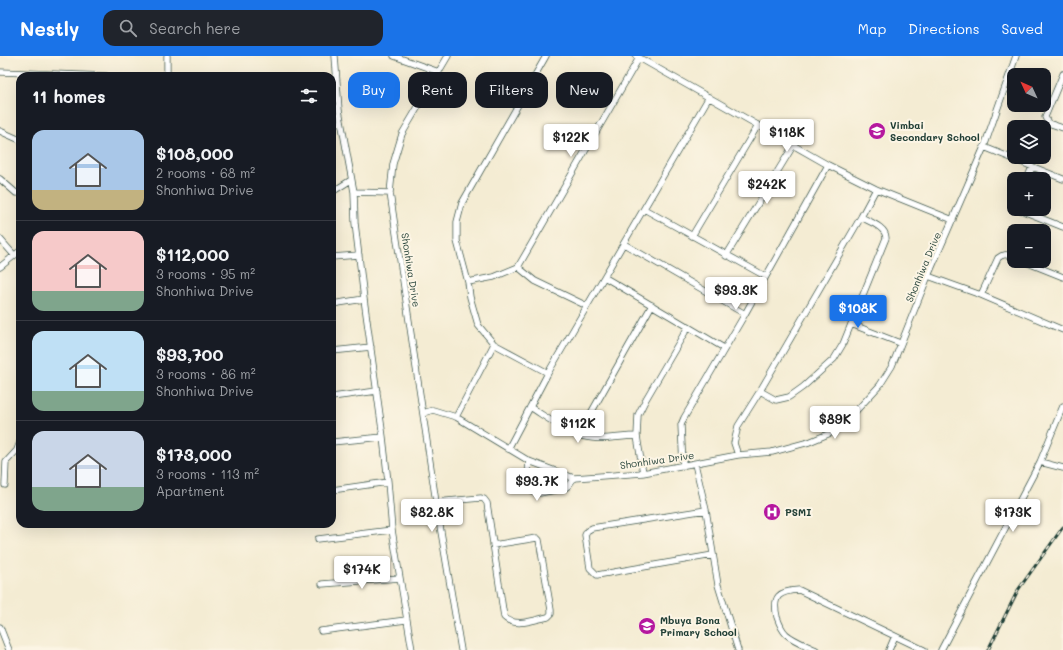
<!DOCTYPE html>
<html lang="en">
<head>
<meta charset="utf-8">
<style>
  body { margin:0; font-family:Mali,sans-serif; background:#20242c; color:#f1f3f6; height:100vh; display:flex; flex-direction:column; font-size:15px; white-space:nowrap }
  * { box-sizing:border-box; margin:0 }
  p { font-size:13px; color:#9ea1a6 }
  .icon { flex:none; width:22px; height:22px; fill:none; stroke:currentColor; stroke-width:2; stroke-linecap:round; stroke-linejoin:round }
  .map { position:relative; flex:1; overflow:hidden }
  .drawer { position:absolute; left:16px; top:16px; width:320px; height:456px; display:flex; flex-direction:column; background:#171b24; border-radius:12px; box-shadow:0 4px 16px #0002 }
  .drawer>* { flex:none }
  .hud { position:absolute; left:348px; top:16px; width:380px; height:36px; display:flex; gap:8px }
  .needle { width:26px; rotate:314deg }
  .fabs { position:absolute; left:1007px; top:12px; display:grid; gap:8px }
  .fabs a { display:grid; place-items:center; width:44px; height:44px; border-radius:8px; background:#171b24; box-shadow:0 4px 16px #0002; font-size:20px }
  .price { position:absolute; translate:-50% -34px; padding:0 9px; border-radius:4px; background:#fff; color:#222; font-size:13px; line-height:26px; filter:drop-shadow(0 1px 2px #0008) }
  .price::after { content:''; position:absolute; left:50%; top:24px; width:12px; height:9px; margin-left:-6px; background:inherit; clip-path:polygon(0 0,100% 0,50% 100%) }
  .price.on { background:#1a73e8; color:#fff }
  ul { padding:0; list-style:none }
  li { display:flex; align-items:center; gap:12px; height:100px; padding:0 16px }
  li+li { border-top:1px solid #363941 }
  li span { display:grid; place-items:center; flex:none; width:112px; height:80px; border-radius:12px; color:#555 }
  li>.icon { margin-inline-start:auto }
  span .icon { width:48px; height:48px; fill:#fffc; stroke-width:1 }
  li b { font-size:17px }
  h2 { display:flex; justify-content:space-between; align-items:center; height:48px; padding:0 16px; font-size:17px }
  .pill { padding:0 14px; border-radius:12px; background:#171b24; box-shadow:0 4px 16px #0002; font-size:14px; line-height:36px }
  .pill.on { background:#1a73e8; color:#fff }
  header { display:flex; align-items:center; gap:24px; box-sizing:border-box; height:56px; padding:0 20px; background:#1a73e8; color:#fff }
  header strong { font-size:19px }
  nav { display:flex; gap:22px; margin-inline-start:auto; font-size:14px }
  .search { width:280px; height:36px; background:#20242c; display:flex; align-items:center; gap:10px; box-sizing:border-box; padding:0 14px; border-radius:12px; color:#9ea1a6; font-size:15px }
  .map>svg:first-child { display:block }
</style>
</head>
<body>
<header>
<strong>Nestly</strong>
<div class="search"><svg class="icon" aria-label="search" viewBox="0 0 24 24"><circle cx="10" cy="10" r="6"/><path d="M15 15l6 6"/></svg>Search here</div>
<nav><a>Map</a><a>Directions</a><a>Saved</a></nav>
</header>
<div class="map">
<svg width="1063" height="594" viewBox="0 0 1063 594">
  <rect width="100%" height="100%" fill="#fcf5e5"/>
  <filter id="ink" filterUnits="userSpaceOnUse"><feTurbulence type="fractalNoise" baseFrequency=".025" numOctaves="2"/><feDisplacementMap in="SourceGraphic" scale="8" xChannelSelector="R" yChannelSelector="G"/><feConvolveMatrix kernelMatrix="1 2 1 2 8 2 1 2 1" color-interpolation-filters="sRGB"/></filter>
  <filter id="wash" filterUnits="userSpaceOnUse"><feTurbulence type="fractalNoise" baseFrequency=".012" numOctaves="4" result="noise"/><feDisplacementMap in="SourceGraphic" scale="16" xChannelSelector="R" yChannelSelector="G"/><feGaussianBlur stdDeviation="0.9" result="paint"/><feColorMatrix in="noise" values="0 0 0 0 0 0 0 0 0 0 0 0 0 0 0 0 0 1.4 0 .05"/><feComposite in="paint" operator="in"/></filter>
  <g filter="url(#wash)">
    <rect width="100%" height="100%" fill="#f4ecd3"/>
  </g>
  <g filter="url(#ink)">
    <g fill="none" stroke-linecap="round" stroke-linejoin="round">
      <!-- minor casing -->
      <g stroke="#3f574c" stroke-width="7">
        <path id="minor" d="M335 0 339 54 354 136
          M394 0 439 16
          M448 0 402 78 393 108 390 137 436 446 461 594
          M636 0 828 109 876 133 953 164
          M0 16 106 20
          M1063 18 1045 61 1048 67 1063 72
          M167 20V0
          M332 43 338 42
          M0 75 20 84
          M984 91 1063 123
          M0 123 16 137H20
          M1027 123 1032 111
          M332 136 351 124
          M390 137 354 136 355 167 364 243 383 381 388 426 392 474 412 594
          M644 153 765 220
          M1018 153 1063 171
          M692 180 758 69
          M0 183 14 199
          M624 188 745 258
          M726 200 793 90
          M332 201 359 199
          M1023 205 1063 221
          M0 211 20 195
          M518 211 535 225 587 250
          M928 220 981 239 1063 274
          M604 221 724 292
          M468 226 457 185V166L462 147 546 0
          M981 239 998 202C1004 197 1007 199 1014 201
          M332 248 364 243
          M851 268 900 287
          M332 295 371 291
          M548 317 494 288 478 269 470 241 468 226 494 221 518 211 639 2
          M760 335 776 344 789 341 803 331 834 303 843 288 886 182C886 171 870 166 861 161
          M332 341 377 335
          M530 351C543 359 565 375 578 379 597 386 618 380 637 380
          M423 357 433 354 456 361 529 405 574 422 643 417 738 399 772 396 809 386 833 376 856 355 880 329 892 310 928 220 984 91 1016 0
          M456 361 494 288
          M578 380 652 249
          M332 386 383 381
          M508 393 548 317 709 41
          M738 399 734 387 738 370 760 335 861 161 876 133
          M529 405C528 416 527 427 533 436L540 437 565 432 568 430 574 422
          M1040 406 1063 412
          M695 408 706 454 718 529 738 594
          M683 410 681 369 684 362 745 258 828 109
          M643 417 637 380 638 359 646 343 688 271
          M5 429 6 406 17 394 20 386
          M332 434 388 426
          M436 446 481 442 484 443 487 447 504 561C515 572 534 564 548 561L551 558V554L539 484 537 482 493 489
          M706 454 592 472 587 475 585 479 590 512 597 519 713 499
          M318 483 392 474
          M322 528 400 522
          M0 571 9 594
          M321 575 406 564
          M816 594C806 589 794 585 786 578 781 573 779 567 777 561 772 540 779 535 799 534L924 594
          M889 594 895 580
          M941 594 1040 406 1063 350"/>
      </g>
      <!-- minor -->
      <use href="#minor" stroke="#fff" stroke-width="5.5"/>
      <!-- rail casing -->
      <g stroke="#1f3d34" stroke-width="3">
        <path id="rail" d="M988 594 1018 534 1063 471"/>
      </g>
      <!-- rail -->
      <use href="#rail" stroke="#fcf5e5" stroke-width="1.5" stroke-dasharray="4.5" stroke-linecap="butt"/>
    </g>
  </g>
  <!-- icons -->
  <defs>
    <g id="school-disc" transform="scale(0.9)"><circle r="9.5" fill="#b5179e" stroke="#fcf5e5"/><path d="M0-5L7-2L0 1L-7-2ZM-4 1L0 2.5L4 1V4Q0 6-4 4Z" fill="#fff"/></g>
    <g id="hospital-disc" transform="scale(0.9)"><circle r="9.5" fill="#b5179e" stroke="#fcf5e5"/><path d="M-5-5h3v3.5h4V-5h3V5h-3V1.5h-4V5h-3Z" fill="#fff"/></g>
  </defs>
  <g fill-rule="evenodd">
    <use href="#school-disc" x="877" y="75"/>
    <use href="#hospital-disc" x="772" y="456"/>
    <use href="#school-disc" x="647" y="570"/>
  </g>
  <g text-anchor="middle" stroke-width="4" stroke-linejoin="round" paint-order="stroke">
    <!-- poi labels -->
    <g font-size="10" font-weight="bold" fill="#1f3d34" stroke="#fcf5e5" text-anchor="start">
      <text x="890" y="73">Vimbai<tspan x="890" dy="12">Secondary School</tspan></text>
      <text x="785" y="460">PSMI</text>
      <text x="660" y="568">Mbuya Bona<tspan x="660" dy="12">Primary School</tspan></text>
    </g>
    <!-- street labels -->
    <g font-size="10" fill="#1f3d34" stroke="#fcf5e5">
      <text transform="translate(923 211) rotate(-67)" y="4">Shonhiwa Drive</text>
      <text transform="translate(411 214) rotate(81)" y="4">Shonhiwa Drive</text>
      <text transform="translate(657 404) rotate(-8)" y="4">Shonhiwa Drive</text>
    </g>
  </g>
</svg>
<div class="fabs">
<a><svg class="needle" viewBox="-14 -14 28 28"><path d="M0-13l5 13h-10z" fill="#e53935"/><path d="M0 13l5-13h-10z" fill="#9ea1a6"/></svg></a>
<a><svg class="icon" aria-label="layers" viewBox="0 0 24 24"><path d="M12 4l9 5-9 5-9-5zM3 14l9 5 9-5"/></svg></a>
<a>+</a>
<a>−</a>
</div>
<b class="price" style="left:787px;top:97px">$118K</b>
<b class="price" style="left:571px;top:102px">$122K</b>
<b class="price" style="left:767px;top:149px">$242K</b>
<b class="price" style="left:736px;top:255px">$93.3K</b>
<b class="price on" style="left:858px;top:273px">$108K</b>
<b class="price" style="left:835px;top:384px">$89K</b>
<b class="price" style="left:578px;top:388px">$112K</b>
<b class="price" style="left:537px;top:446px">$93.7K</b>
<b class="price" style="left:432px;top:477px">$82.8K</b>
<b class="price" style="left:1013px;top:477px">$173K</b>
<b class="price" style="left:362px;top:534px">$174K</b>
<div class="hud">
<a class="pill on">Buy</a>
<a class="pill">Rent</a>
<a class="pill">Filters</a>
<a class="pill">New</a>
</div>
<section class="drawer">
<h2>11 homes<svg class="icon" aria-label="filters" viewBox="0 0 24 24"><path d="M4 7h16M4 17h16"/><circle cx="9" cy="7" r="2"/><circle cx="15" cy="17" r="2"/></svg></h2>
<ul>
<li><span style="background:linear-gradient(#a9c7e8 75%,#c2b280 0)"><svg class="icon" aria-label="home" viewBox="0 0 24 24"><path d="M3 11l9-7 9 7M6 9v11h12V9"/></svg></span><div><b>$108,000</b><p>2 rooms · 68 m²</p><p>Shonhiwa Drive</p></div></li>
<li><span style="background:linear-gradient(#f6c9c9 75%,#7fa58c 0)"><svg class="icon" aria-label="home" viewBox="0 0 24 24"><path d="M3 11l9-7 9 7M6 9v11h12V9"/></svg></span><div><b>$112,000</b><p>3 rooms · 95 m²</p><p>Shonhiwa Drive</p></div></li>
<li><span style="background:linear-gradient(#bfe0f5 75%,#7fa58c 0)"><svg class="icon" aria-label="home" viewBox="0 0 24 24"><path d="M3 11l9-7 9 7M6 9v11h12V9"/></svg></span><div><b>$93,700</b><p>3 rooms · 86 m²</p><p>Shonhiwa Drive</p></div></li>
<li><span style="background:linear-gradient(#c9d6e8 70%,#7fa58c 0)"><svg class="icon" aria-label="home" viewBox="0 0 24 24"><path d="M3 11l9-7 9 7M6 9v11h12V9"/></svg></span><div><b>$173,000</b><p>3 rooms · 113 m²</p><p>Apartment</p></div></li>
</ul>
</section>
</div>
</body>
</html>
